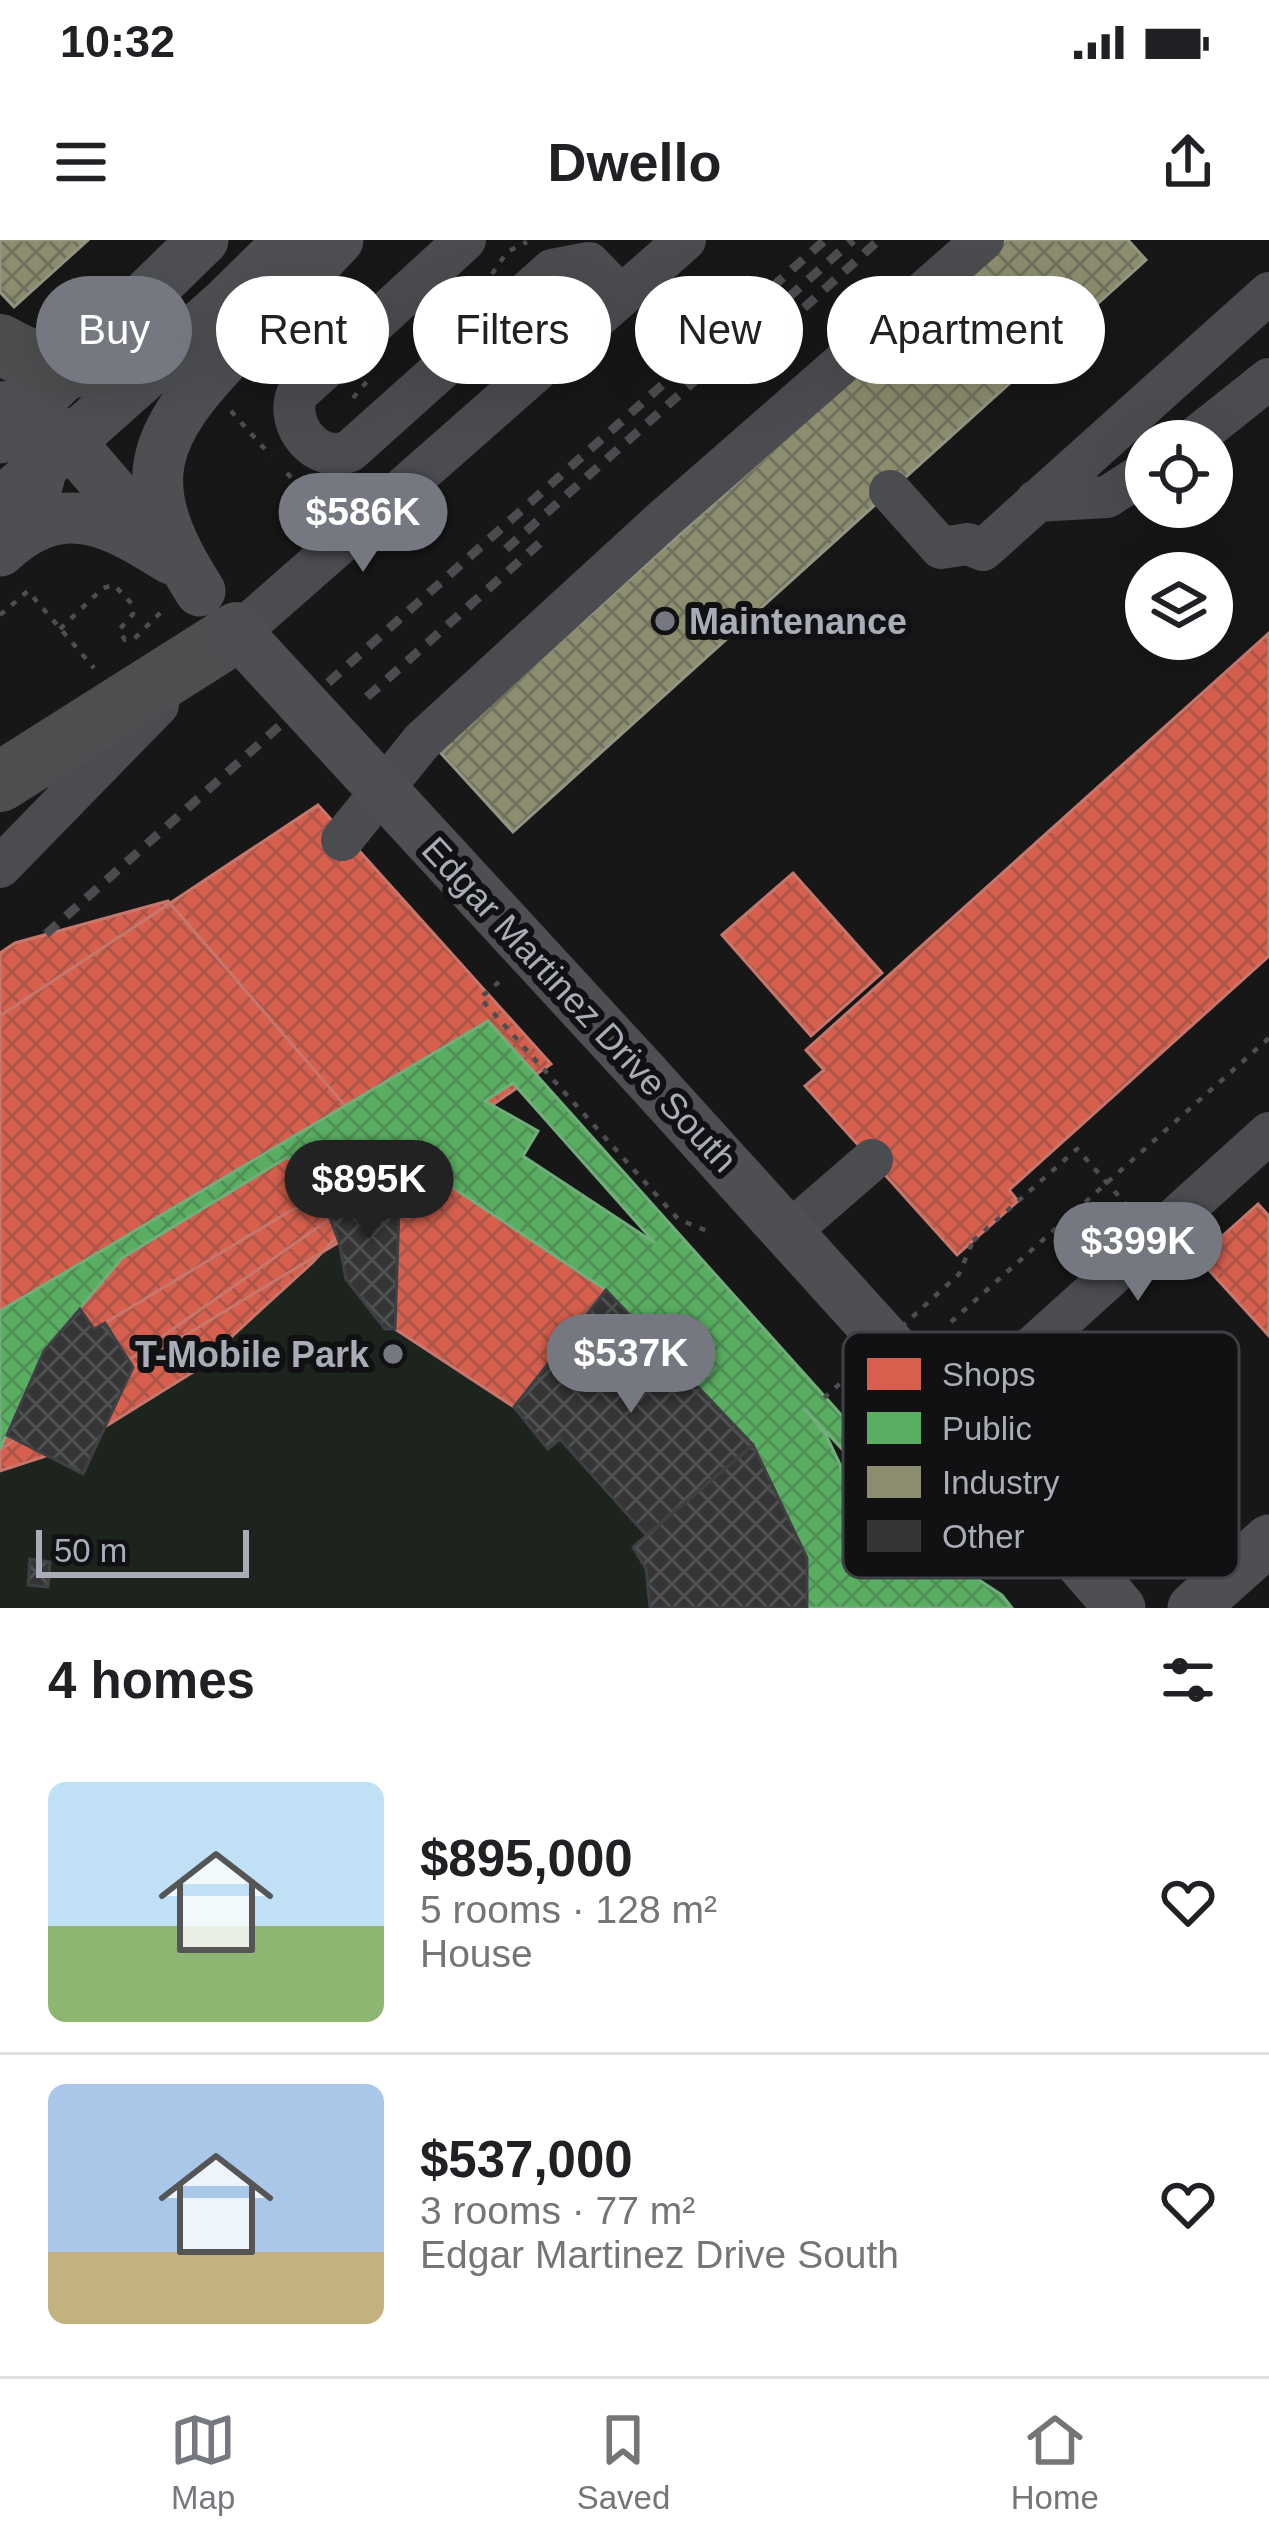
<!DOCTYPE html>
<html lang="en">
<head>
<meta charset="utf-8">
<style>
  body { margin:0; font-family:Helvetica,sans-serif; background:#f2f2f2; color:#202124; height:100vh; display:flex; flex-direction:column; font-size:45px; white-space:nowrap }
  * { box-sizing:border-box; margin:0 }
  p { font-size:39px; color:#757577 }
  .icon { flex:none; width:66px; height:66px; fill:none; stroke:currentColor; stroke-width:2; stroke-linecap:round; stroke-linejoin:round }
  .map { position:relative; height:1368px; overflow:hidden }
  .drawer { display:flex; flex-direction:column; background:#fff; flex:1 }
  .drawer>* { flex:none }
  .hud { position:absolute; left:36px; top:36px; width:1197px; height:108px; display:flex; gap:24px }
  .tools { position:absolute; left:1125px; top:180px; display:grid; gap:24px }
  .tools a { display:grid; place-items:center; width:108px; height:108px; border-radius:50%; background:#fff; box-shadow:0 12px 48px #0002; font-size:60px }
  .scale { position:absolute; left:36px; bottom:30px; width:213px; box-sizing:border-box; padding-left:12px; border:6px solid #a8adb8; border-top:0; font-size:33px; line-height:42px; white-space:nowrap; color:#a8adb8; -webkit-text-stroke:9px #111113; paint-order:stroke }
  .price { position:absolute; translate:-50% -102px; padding:0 27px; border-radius:42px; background:#757880; color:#fff; font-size:39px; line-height:78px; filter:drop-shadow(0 3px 6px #0008) }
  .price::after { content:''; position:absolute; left:50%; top:72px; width:36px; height:27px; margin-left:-18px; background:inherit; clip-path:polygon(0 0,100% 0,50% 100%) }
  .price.active { background:#222; color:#fff }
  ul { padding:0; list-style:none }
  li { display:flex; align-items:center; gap:36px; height:300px; padding:0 48px }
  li+li { border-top:3px solid #e0e0e0 }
  li span { display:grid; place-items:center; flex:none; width:336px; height:240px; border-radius:18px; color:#555 }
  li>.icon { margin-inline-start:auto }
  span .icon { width:144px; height:144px; fill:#fffc; stroke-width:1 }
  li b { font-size:51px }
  h2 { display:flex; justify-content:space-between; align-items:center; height:144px; padding:0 48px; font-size:51px }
  .tag { padding:0 42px; border-radius:54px; background:#fff; box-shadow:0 12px 48px #0002; font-size:42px; line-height:108px }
  .tag.active { background:#757880; color:#fff }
  .status { display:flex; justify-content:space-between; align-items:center; height:84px; padding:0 60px; background:#fff; direction:ltr }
  .status svg { height:33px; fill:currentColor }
  header { display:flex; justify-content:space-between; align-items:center; height:156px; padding:0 48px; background:#fff; font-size:54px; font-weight:600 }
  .dock { display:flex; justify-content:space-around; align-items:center; height:168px; border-top:3px solid #e0e0e0; background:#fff; font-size:33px; color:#757577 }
  .dock a { display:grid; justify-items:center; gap:6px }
  .dock .active { color:#757880 }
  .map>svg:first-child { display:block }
</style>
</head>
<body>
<div class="status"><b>10:32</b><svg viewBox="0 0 49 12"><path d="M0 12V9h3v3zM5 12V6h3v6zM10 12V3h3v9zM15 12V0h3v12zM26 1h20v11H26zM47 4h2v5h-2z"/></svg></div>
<header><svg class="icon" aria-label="menu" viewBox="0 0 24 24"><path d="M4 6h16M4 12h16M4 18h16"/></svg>Dwello<svg class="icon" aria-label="share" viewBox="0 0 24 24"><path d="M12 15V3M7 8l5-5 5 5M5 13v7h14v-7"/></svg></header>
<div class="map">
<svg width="1269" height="1368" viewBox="0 0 1269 1368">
  <defs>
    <pattern id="shops-cross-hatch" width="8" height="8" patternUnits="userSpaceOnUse" patternTransform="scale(3)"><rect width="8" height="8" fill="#d6604d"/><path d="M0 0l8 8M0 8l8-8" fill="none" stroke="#ad5548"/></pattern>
    <pattern id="public-cross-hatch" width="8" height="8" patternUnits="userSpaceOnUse" patternTransform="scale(3)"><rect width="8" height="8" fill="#5aae61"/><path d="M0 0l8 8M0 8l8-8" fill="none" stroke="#509056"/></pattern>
    <pattern id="industry-cross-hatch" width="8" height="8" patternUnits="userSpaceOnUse" patternTransform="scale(3)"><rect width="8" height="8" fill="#8c8c6e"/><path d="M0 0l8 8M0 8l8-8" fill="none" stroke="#71725e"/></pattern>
    <pattern id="building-cross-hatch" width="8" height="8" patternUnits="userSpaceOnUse" patternTransform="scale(3)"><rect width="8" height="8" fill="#353536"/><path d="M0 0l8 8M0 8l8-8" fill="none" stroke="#4f5051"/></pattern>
  </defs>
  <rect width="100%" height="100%" fill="#171717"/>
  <!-- grass -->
  <path fill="#1d241e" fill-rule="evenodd" d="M488 781 982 1332 977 1338 1002 1355 1012 1368H0V1071ZM514 844 651 998V999L523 917 538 891 486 862ZM807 1169 891 1262 884 1270 909 1298 898 1308 865 1313 852 1254 862 1247 855 1232 845 1236Z"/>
  <!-- shops -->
  <path fill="url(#shops-cross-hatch)" stroke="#c8776d" stroke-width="3" d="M1269 393V716L1009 950 1018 961 957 1015 805 846 824 830 806 810Z
    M318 565 551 824 0 1210V776Z
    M793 633 882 733 811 796 722 695Z
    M168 661 400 929 313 1022 193 1132 71 1208 0 1231V713L15 703Z
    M400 942 449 945 606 1050 514 1167 395 1089Z
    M322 957 339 1002 133 1127 105 1083 290 971Z
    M1258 964 1269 976V1096L1198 1018Z"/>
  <!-- public -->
  <path fill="url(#public-cross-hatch)" stroke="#71ae7b" stroke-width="3" fill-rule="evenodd" d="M488 781 982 1332 976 1338 1002 1355 1012 1368H807V1318L753 1205 606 1050 449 945 372 920 286 918 122 1018 44 1111 0 1209V1071ZM513 843 655 1003 523 916 538 891 485 861ZM804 1168 892 1263 884 1270 909 1298 898 1308 865 1313 852 1253 862 1247 855 1232 846 1237 826 1195Z"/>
  <!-- industry -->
  <path fill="url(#industry-cross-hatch)" stroke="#949684" stroke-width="3" d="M0 0H88L14 67 0 52Z
    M1006 0H1128L1146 20 513 592 439 511Z"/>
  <!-- building -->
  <path fill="url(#building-cross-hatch)" stroke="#3f4043" stroke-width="3" d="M361 940 400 942 395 1089H385L346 1039 339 1002 322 957Z
    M606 1050 753 1205 646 1295 560 1199 548 1209 514 1167Z
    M80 1069 94 1089 105 1083 133 1127 83 1234 7 1195 44 1111Z
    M753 1205 807 1318V1368H650L646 1329 633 1307Z
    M30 1319 50 1322 48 1347 28 1345Z"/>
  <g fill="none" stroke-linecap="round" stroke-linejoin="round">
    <!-- path -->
    <path stroke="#4d4e52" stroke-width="4.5" stroke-dasharray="6 9" stroke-linecap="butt" d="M492 34 507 12 527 2
      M424 87 440 80 459 56
      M353 158 369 139
      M231 171 271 216
      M287 233 324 273
      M0 375 28 351 94 428
      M60 389 103 348 114 345 132 364 133 374 119 390 125 400 134 399 162 371
      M499 742 480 758 678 979 712 993
      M973 1001 1077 909 1133 972
      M951 1082 1269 798"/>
    <!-- minor -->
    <path stroke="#4b4c50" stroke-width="42" d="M465 0 297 154C285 185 316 225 350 211L552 30 589 23 621 56
      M1191 201 1269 139
      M890 251 941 308 968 304 983 310 1269 53
      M1036 261 1107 257 1146 232
      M218 411 685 0
      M342 600 422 501 664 279 983 0
      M0 627 158 465
      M789 992 872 920
      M955 1177 1269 893"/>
    <!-- major -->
    <path stroke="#4d4f52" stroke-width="51" d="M0 198 203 0
      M0 264 227 62 290 0
      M0 311C59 256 106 278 166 316
      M200 351C130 242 150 196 235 108 269 72 304 36 338 0
      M646 836 955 1177 1120 1368
      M1193 1368 1269 1300"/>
    <!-- highway -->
    <path stroke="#4e4e51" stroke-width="60" d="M0 542 237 392"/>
    <!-- rail -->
    <path stroke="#4b4c4f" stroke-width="9" stroke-dasharray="15 12" stroke-linecap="butt" d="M784 86 879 0
      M506 309 853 0
      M367 457 542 301
      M46 694 825 0"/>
    <!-- path-bridge -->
    <path stroke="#4d4e52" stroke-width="4.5" stroke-dasharray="6 9" stroke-linecap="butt" d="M824 1158 959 1034 973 1001"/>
    <!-- major-bridge -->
    <path stroke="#4d4f52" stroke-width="51" d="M0 167 35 164C50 219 41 247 15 297
      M62 193 171 319
      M237 392 646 836"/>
    <!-- highway-bridge -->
    <path stroke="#4e4e51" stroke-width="60" d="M0 104C47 131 92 139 139 107"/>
  </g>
  <!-- markers -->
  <g fill="#757880" stroke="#111113" stroke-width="4.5">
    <circle cx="665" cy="381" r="12"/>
    <circle cx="393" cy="1114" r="12"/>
  </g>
  <g text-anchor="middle" stroke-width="12" stroke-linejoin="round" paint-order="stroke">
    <!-- poi labels -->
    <g font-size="36" font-weight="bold" fill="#a8adb8" stroke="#111113" text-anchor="start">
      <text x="689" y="394">Maintenance</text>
      <text x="369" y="1127" text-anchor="end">T-Mobile Park</text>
    </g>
    <!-- street labels -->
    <g font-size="36" fill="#a8adb8" stroke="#111113">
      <text transform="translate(580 764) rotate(47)" y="13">Edgar Martinez Drive South</text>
    </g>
  </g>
  <!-- legend -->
  <rect x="843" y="1092" width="396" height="246" rx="18" fill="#111113" stroke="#3e4045" stroke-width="3"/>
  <rect x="867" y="1118" width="54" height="32" fill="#d6604d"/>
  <rect x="867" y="1172" width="54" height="32" fill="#5aae61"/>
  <rect x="867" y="1226" width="54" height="32" fill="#8c8c6e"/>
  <rect x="867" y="1280" width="54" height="32" fill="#353536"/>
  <g font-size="33" fill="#a8adb8">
    <text x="942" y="1146">Shops</text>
    <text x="942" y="1200">Public</text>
    <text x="942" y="1254">Industry</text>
    <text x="942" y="1308">Other</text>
  </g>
</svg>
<div class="tools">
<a><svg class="icon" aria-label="locate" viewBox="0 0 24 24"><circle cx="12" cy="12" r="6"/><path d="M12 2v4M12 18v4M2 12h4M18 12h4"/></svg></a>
<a><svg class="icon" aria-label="layers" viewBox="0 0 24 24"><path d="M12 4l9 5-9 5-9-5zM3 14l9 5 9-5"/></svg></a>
</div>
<div class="scale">50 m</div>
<b class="price" style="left:363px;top:335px">$586K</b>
<b class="price active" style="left:369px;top:1002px">$895K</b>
<b class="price" style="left:1138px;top:1064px">$399K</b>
<b class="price" style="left:631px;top:1176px">$537K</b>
<div class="hud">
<a class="tag active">Buy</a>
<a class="tag">Rent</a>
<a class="tag">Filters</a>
<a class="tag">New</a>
<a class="tag">Apartment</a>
</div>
</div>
<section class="drawer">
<h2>4 homes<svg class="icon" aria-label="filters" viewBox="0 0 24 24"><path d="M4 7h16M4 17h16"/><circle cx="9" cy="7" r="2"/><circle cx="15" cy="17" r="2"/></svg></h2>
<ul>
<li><span style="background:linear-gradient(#bfe0f5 60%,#8fb573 0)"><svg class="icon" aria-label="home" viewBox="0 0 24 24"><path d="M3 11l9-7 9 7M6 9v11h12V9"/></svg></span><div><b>$895,000</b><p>5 rooms · 128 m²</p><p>House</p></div><svg class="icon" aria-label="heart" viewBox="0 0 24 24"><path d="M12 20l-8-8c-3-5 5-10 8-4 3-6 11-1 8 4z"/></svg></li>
<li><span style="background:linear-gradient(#a9c7e8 70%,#c2b280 0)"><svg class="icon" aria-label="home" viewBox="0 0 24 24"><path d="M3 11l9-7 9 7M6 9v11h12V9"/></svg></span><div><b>$537,000</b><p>3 rooms · 77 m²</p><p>Edgar Martinez Drive South</p></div><svg class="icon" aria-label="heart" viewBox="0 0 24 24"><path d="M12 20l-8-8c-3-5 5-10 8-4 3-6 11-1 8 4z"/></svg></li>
</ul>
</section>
<nav class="dock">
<a class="active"><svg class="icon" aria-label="map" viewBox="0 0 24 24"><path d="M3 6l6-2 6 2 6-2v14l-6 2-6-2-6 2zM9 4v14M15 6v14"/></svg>Map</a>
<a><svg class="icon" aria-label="saved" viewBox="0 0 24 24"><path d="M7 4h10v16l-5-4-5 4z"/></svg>Saved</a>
<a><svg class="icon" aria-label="home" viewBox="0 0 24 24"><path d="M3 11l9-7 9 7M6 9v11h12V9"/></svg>Home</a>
</nav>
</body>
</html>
